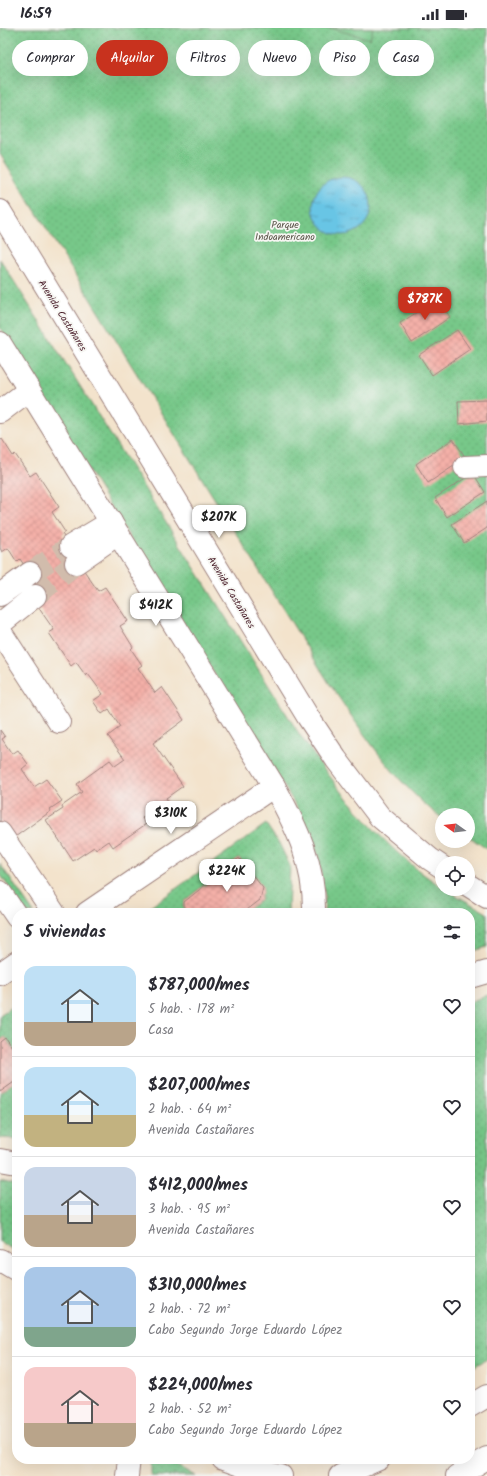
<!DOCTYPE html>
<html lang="es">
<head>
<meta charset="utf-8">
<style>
  body { margin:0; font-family:Kalam,sans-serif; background:#f2f2f3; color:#2b2b33; height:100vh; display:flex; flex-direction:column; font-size:15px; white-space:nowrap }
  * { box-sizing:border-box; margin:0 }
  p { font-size:13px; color:#7c7c81 }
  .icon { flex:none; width:22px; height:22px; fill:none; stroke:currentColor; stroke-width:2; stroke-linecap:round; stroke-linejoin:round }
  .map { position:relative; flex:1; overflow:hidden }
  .side { position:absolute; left:12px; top:880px; width:463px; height:556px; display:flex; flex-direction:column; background:#fff; border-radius:16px; box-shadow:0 4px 16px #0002 }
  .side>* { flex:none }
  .guide { position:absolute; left:12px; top:12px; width:463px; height:36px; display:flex; gap:8px }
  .needle { width:26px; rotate:284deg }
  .controls { position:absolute; left:435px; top:780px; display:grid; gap:8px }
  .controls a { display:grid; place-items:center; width:40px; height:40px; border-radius:50%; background:#fff; box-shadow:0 4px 16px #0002; font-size:20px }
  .price { position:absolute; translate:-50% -34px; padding:0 9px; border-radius:8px; background:#fff; color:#222; font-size:13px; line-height:26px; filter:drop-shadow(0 1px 2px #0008) }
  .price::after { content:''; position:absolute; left:50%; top:24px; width:12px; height:9px; margin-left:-6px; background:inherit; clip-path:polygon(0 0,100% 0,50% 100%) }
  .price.on { background:#c8321e; color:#fff }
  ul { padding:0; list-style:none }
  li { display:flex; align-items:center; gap:12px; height:100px; padding:0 12px }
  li+li { border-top:1px solid #e1e1e2 }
  li span { display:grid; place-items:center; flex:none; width:112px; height:80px; border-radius:12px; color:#555 }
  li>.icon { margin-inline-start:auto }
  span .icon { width:48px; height:48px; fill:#fffc; stroke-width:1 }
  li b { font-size:17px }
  h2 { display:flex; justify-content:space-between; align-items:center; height:48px; padding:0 12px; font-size:17px }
  .chip { padding:0 14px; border-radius:18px; background:#fff; box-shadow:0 4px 16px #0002; font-size:14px; line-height:36px }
  .chip.on { background:#c8321e; color:#fff }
  .status { display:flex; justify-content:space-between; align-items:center; height:28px; padding:0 20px; background:#fff; direction:ltr }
  .status svg { height:11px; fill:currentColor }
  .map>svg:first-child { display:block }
</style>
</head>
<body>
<div class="status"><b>16:59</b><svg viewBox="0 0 49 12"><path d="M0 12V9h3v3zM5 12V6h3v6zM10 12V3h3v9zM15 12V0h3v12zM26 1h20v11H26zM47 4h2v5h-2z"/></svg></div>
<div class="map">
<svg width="487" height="1448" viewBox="0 0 487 1448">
  <defs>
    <pattern id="grass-dots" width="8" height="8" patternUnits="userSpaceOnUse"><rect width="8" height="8" fill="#77c889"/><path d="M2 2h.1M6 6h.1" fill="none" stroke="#68ab76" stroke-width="1.8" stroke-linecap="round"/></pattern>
    <pattern id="water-ripples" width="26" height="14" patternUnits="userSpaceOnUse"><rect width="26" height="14" fill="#67c5e5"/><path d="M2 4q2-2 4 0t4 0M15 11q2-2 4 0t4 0" fill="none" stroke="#579fba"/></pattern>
    <pattern id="building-cross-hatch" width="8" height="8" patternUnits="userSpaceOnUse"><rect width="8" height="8" fill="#f4b0a8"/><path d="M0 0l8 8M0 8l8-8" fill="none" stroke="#d39791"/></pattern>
  </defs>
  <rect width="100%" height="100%" fill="#f6f6f2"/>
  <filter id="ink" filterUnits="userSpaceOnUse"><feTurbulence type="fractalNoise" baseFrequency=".025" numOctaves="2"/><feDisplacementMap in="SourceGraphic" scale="8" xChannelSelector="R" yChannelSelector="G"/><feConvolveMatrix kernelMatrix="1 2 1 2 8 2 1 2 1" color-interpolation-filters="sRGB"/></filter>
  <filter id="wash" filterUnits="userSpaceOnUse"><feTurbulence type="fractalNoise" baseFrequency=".012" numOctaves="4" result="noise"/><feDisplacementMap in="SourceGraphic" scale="16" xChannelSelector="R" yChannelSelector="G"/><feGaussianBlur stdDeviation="0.9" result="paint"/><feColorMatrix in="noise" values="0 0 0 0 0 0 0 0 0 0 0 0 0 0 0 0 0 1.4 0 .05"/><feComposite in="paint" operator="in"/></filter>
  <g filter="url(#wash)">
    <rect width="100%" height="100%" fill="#f3e3cc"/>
    <!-- grass -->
    <path fill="url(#grass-dots)" stroke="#60745a" d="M0 0H487V821L468 808V787H442V790C395 756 361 702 329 655L0 126Z
      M0 231 303 712C343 767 384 822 442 859V861H445L487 885V919L470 924V885H324L325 869 318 827 298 781 0 300Z
      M266 796 280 817 290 838 288 885H243L260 872 263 860 239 830 184 873V885H142Z
      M0 836 34 885H26L0 846Z
      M487 967V1331L470 1341V974Z
      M17 975V1026L5 1009 0 1013V987Z
      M17 1052V1111L0 1110V1064Z
      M0 1153 17 1157V1224L0 1214Z
      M151 1431H166L196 1448H151Z"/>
    <!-- pitch -->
    <path fill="#77c889" stroke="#60745a" d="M330 0H373L370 11Z"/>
    <!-- water -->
    <path fill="url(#water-ripples)" stroke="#587288" d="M313 178a29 29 0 1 1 58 0a29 29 0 1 1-58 0Z"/>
    <g id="blocks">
      <!-- building -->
      <path fill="url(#building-cross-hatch)" d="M438 271 450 289 412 315 400 295Z
        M457 302 470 321 432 347 419 327Z
        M487 372V393L459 396 458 373Z
        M2 411 13 428 15 426 30 448 36 444 59 479 52 484 65 504 62 506 74 523 83 541 98 563 105 559 128 593 120 598 133 619 131 621 142 637 138 640 155 665 162 659 184 692 153 715 183 758 166 770 168 773 142 790 146 796 113 819 109 813 96 822 94 819 73 833 46 792 63 781 62 778 82 764 77 756 110 732 115 738 125 731 108 708 120 699 109 681 102 686 93 673 103 666 88 646 86 648 76 634 71 638 49 605 54 602 36 576 27 557 34 552 20 531 17 534 8 520 2 524 0 520V413Z
        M453 411 466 430 428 455 416 436Z
        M473 445 485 464 447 489 435 470Z
        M487 473V500L464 515 452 496Z
        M0 702 5 709 2 711 12 726 18 722 28 736 22 741 34 759 46 751 62 773 50 781 51 783 8 814 0 803Z
        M239 830 263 860 260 872 243 885H184V874Z
        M5 1009 17 1026V1052L0 1064V1013Z"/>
    </g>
  </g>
  <g filter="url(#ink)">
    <use href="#blocks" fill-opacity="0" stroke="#9e817c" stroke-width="1"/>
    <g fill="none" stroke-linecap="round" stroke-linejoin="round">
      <!-- minor-tunnel -->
      <path stroke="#d1bcac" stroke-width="22" stroke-dasharray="22 11" stroke-linecap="butt" d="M30 545 71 518
        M35 568 76 535"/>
      <!-- minor casing -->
      <g stroke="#9e817c" stroke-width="24">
        <path id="minor" d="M0 384 29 362
          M465 439 487 438
          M71 518 111 494
          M76 535 118 506
          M0 567 30 545
          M0 596 35 568
          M0 603 59 694
          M0 805 54 885
          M0 864 17 889
          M87 885 274 758
          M0 946 17 934
          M0 1132 17 1135
          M0 1232 17 1242
          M457 1448 487 1430"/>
      </g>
      <!-- major casing -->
      <g stroke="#9e817c" stroke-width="24">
        <path id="major" d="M0 183 308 689 336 731 380 789 430 831 442 839
          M0 315 274 758C297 800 315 836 314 885
          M468 857 487 869
          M470 949 487 944
          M470 1378 487 1368
          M223 1431 257 1443 281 1448
          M127 1448 129 1431
          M340 1448 379 1431"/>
      </g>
      <!-- minor -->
      <use href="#minor" stroke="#fff" stroke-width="22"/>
      <!-- major -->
      <use href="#major" stroke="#fff" stroke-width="22"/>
    </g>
  </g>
  <g text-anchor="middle" stroke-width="3.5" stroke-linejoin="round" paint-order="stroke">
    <!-- park labels -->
    <g font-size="10" fill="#585247" stroke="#f6f6f2">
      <text x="285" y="200">Parque<tspan x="285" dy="12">Indoamericano</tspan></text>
    </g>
    <!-- street labels -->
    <g font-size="10" fill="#4a1f2b" stroke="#f6f6f2">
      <text transform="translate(63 287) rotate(58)" y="4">Avenida Castañares</text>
      <text transform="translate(232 564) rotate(59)" y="4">Avenida Castañares</text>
    </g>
  </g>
</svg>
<div class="controls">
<a><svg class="needle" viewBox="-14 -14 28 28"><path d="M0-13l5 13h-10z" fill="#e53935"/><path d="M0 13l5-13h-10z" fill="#7c7c81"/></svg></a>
<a><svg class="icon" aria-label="locate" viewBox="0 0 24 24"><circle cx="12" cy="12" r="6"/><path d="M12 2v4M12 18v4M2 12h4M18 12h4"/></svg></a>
</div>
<b class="price on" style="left:425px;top:293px">$787K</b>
<b class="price" style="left:219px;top:511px">$207K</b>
<b class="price" style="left:156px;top:599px">$412K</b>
<b class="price" style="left:171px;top:807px">$310K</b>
<b class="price" style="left:227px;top:865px">$224K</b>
<div class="guide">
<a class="chip">Comprar</a>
<a class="chip on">Alquilar</a>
<a class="chip">Filtros</a>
<a class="chip">Nuevo</a>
<a class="chip">Piso</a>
<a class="chip">Casa</a>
</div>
<section class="side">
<h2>5 viviendas<svg class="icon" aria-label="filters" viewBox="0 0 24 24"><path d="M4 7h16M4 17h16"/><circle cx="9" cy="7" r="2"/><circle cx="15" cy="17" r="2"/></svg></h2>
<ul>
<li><span style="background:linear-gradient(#bfe0f5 70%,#b9a48a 0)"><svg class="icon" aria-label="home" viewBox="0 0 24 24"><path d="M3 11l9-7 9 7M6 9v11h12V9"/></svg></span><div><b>$787,000/mes</b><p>5 hab. · 178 m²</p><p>Casa</p></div><svg class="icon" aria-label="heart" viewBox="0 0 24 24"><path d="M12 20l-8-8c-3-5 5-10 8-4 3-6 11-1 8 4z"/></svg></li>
<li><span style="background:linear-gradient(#bfe0f5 60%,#c2b280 0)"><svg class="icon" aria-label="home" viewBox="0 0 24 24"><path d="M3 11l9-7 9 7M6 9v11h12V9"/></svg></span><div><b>$207,000/mes</b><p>2 hab. · 64 m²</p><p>Avenida Castañares</p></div><svg class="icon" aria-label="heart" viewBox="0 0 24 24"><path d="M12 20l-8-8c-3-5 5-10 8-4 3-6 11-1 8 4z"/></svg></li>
<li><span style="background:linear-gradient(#c9d6e8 60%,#b9a48a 0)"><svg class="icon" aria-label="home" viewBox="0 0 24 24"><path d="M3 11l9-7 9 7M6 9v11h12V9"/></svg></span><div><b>$412,000/mes</b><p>3 hab. · 95 m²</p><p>Avenida Castañares</p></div><svg class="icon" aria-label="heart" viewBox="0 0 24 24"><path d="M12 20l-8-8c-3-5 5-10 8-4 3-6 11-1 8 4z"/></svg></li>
<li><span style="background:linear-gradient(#a9c7e8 75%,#7fa58c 0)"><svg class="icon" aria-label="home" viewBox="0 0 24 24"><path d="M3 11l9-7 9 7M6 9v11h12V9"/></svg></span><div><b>$310,000/mes</b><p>2 hab. · 72 m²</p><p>Cabo Segundo Jorge Eduardo López</p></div><svg class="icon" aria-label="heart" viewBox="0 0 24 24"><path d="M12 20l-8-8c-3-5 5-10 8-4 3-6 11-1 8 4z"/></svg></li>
<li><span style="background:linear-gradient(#f6c9c9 70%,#b9a48a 0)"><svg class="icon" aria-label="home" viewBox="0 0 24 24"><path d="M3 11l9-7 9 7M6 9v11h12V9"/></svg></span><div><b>$224,000/mes</b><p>2 hab. · 52 m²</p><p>Cabo Segundo Jorge Eduardo López</p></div><svg class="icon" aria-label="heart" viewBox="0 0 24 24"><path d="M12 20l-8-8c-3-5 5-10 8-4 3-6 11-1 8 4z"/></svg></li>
</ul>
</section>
</div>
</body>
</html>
